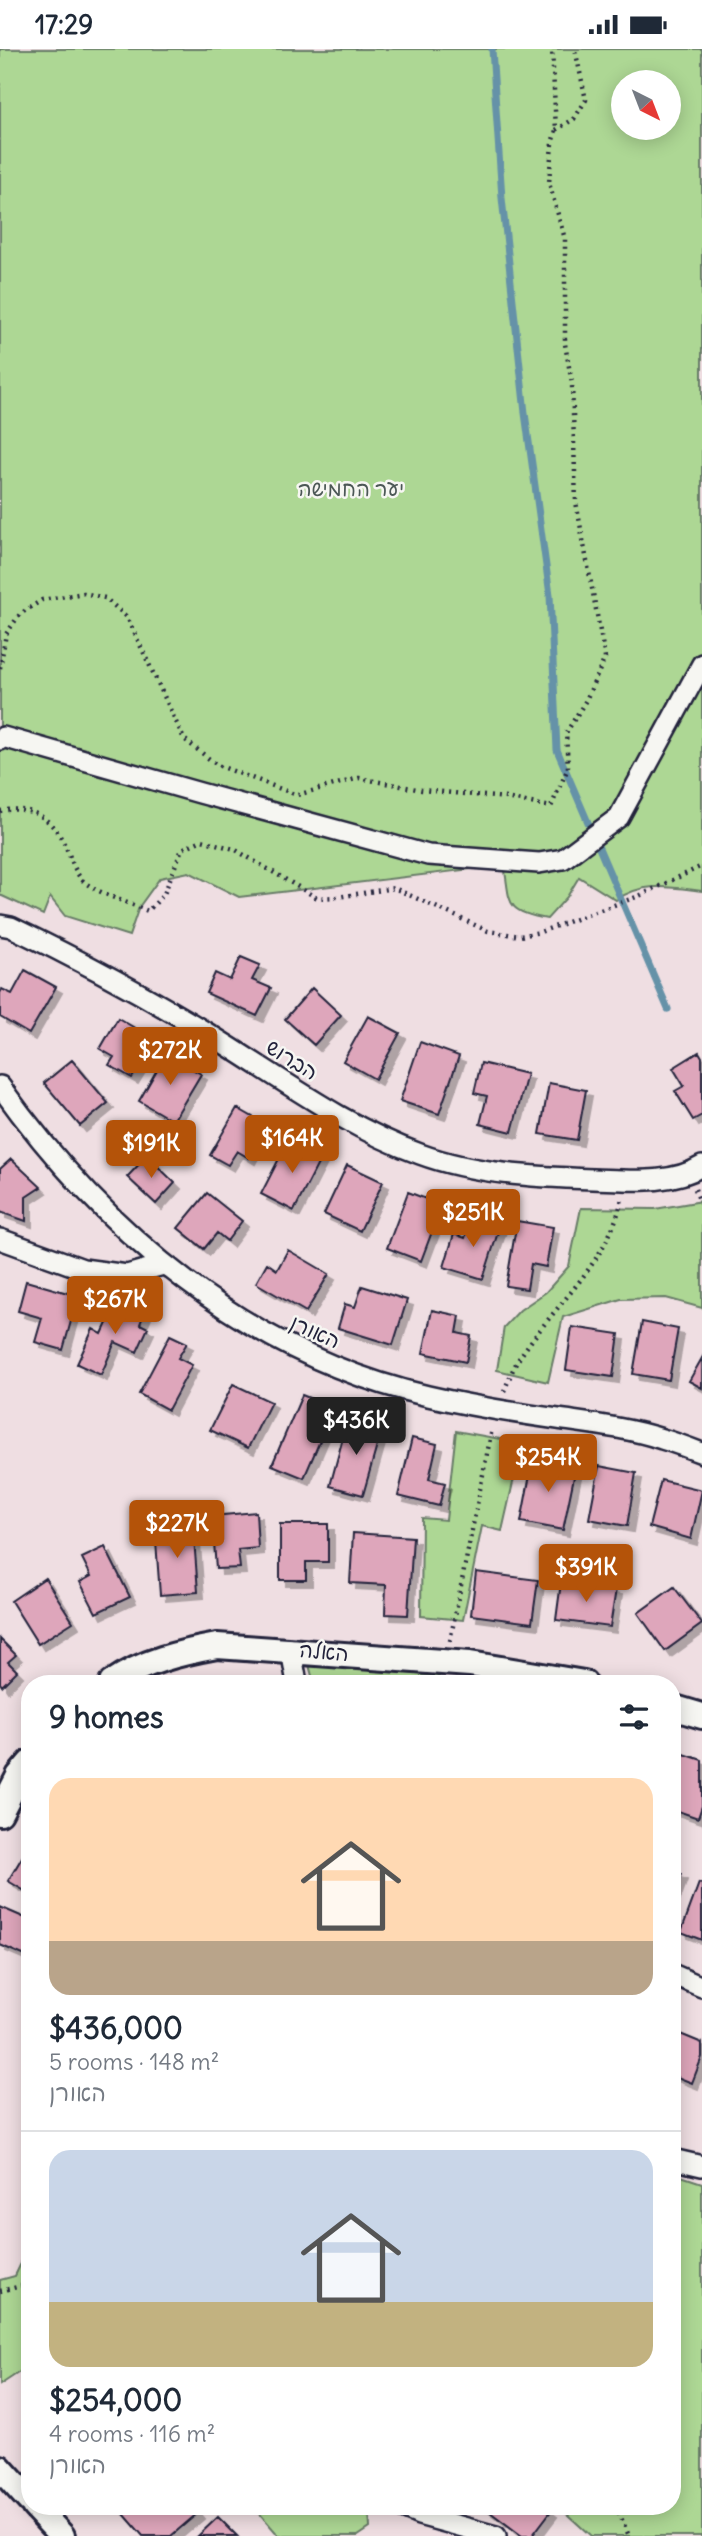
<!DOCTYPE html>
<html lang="en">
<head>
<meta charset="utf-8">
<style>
  body { margin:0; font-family:Delius,"Playpen Sans Hebrew",sans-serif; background:#f6f6f7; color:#1f2937; height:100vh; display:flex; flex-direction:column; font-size:26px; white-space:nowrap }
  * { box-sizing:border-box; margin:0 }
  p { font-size:23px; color:#747a83 }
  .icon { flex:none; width:38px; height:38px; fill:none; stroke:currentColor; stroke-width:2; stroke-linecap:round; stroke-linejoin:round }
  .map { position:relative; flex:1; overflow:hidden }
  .side { position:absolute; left:21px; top:1626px; width:660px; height:840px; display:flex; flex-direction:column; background:#fff; border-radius:28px; box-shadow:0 4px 18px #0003 }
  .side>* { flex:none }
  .needle { width:46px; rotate:138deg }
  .fabs { position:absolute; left:611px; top:21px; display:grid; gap:14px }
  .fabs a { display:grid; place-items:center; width:70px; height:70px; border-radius:50%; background:#fff; box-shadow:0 4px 18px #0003; font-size:35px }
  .price { position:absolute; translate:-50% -60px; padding:0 16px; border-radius:7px; background:#b45309; color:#fff; font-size:23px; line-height:46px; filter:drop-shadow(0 2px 4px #0008) }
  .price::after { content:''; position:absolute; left:50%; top:42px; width:21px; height:16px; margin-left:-10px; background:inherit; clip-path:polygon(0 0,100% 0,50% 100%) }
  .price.current { background:#222; color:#fff }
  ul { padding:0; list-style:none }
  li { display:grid; align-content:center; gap:14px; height:371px; padding:0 28px }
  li+li { border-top:2px solid #e0e1e3 }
  li span { display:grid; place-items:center; height:217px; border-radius:21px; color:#555 }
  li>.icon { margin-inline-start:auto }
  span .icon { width:126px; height:126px; fill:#fffc; stroke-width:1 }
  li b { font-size:30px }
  h2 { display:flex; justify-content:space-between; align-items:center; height:84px; padding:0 28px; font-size:30px }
  .status { display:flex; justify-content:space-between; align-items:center; height:49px; padding:0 35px; background:#fff; direction:ltr }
  .status svg { height:19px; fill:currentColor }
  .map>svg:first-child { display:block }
</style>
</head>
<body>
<div class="status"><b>17:29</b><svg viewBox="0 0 49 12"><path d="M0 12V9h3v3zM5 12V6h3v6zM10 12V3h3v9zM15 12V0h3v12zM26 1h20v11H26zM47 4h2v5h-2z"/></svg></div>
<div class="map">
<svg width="702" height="2487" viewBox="0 0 702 2487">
  <defs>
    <filter id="shadow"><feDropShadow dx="6" dy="6" stdDeviation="0" flood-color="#0004"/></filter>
  </defs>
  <rect width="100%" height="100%" fill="#efdee2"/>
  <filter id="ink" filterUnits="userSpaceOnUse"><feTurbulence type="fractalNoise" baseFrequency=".0143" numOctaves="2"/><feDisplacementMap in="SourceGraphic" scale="14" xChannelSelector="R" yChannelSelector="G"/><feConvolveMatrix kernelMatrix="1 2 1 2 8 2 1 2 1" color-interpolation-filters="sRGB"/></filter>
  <g filter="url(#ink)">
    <!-- green -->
    <path fill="#add794" stroke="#687c68" stroke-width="2" fill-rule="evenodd" d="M0 0H702V842C670 838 644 832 616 851L579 828 567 848 547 870C503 862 511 854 504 816L239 848 189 823 160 829 139 858 129 887 65 867 50 848 43 866 0 846ZM623 33H668V79H623Z
      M702 1152V1259L666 1249 621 1250 563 1268 548 1333 497 1321 504 1278 520 1261 546 1243 569 1217 581 1159 655 1160Z
      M456 1382 522 1394 502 1482 482 1477 463 1571 421 1567 422 1469 446 1471Z
      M309 1616 439 1627 435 1634H314Z
      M672 2124 702 2134V2487H591L558 2457H672Z
      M30 2210V2316L0 2336V2231L15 2227 22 2212Z
      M253 2457H361L369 2462 370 2479 358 2487H279Z"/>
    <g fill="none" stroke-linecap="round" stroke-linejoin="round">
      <!-- stream -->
      <path stroke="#6592a8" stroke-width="7" d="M492 0 502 149 525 364 550 546 557 701 668 960"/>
    </g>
    <!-- building -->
    <path fill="#dea6bb" stroke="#22223b" stroke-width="2" filter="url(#shadow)" d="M241 908 260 916 252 931 271 939 257 967 206 944 215 924 230 931Z
      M25 921 56 938 29 985 0 968V944L2 940 12 945Z
      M312 939 341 966 314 996 285 970Z
      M368 967 400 984 375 1030 343 1012Z
      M118 969 155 991 132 1029 109 1016 114 1008 100 1000Z
      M420 993 459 1007 439 1065 400 1052Z
      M699 1003 702 1008V1066L693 1071 675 1042 684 1037 673 1019Z
      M166 1005 201 1025 173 1072 139 1052Z
      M72 1011 108 1054 80 1077 44 1034Z
      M481 1014 527 1025 512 1083 480 1075 487 1047 474 1044Z
      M549 1034 586 1041 577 1091 540 1085Z
      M237 1059 267 1076 249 1109 237 1102 228 1116 210 1106Z
      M289 1090 322 1107 294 1162 261 1145Z
      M147 1107 175 1134 156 1155 127 1128Z
      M11 1110 41 1138 26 1148V1172L0 1163V1120Z
      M347 1116 383 1133 360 1182 324 1165Z
      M408 1143 442 1156 421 1212 387 1199Z
      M207 1144 242 1172 227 1192 217 1184 204 1200 178 1179Z
      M472 1168 500 1177 483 1230 444 1218 454 1185 465 1189Z
      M517 1172 553 1178 546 1218 531 1215 527 1240 506 1237Z
      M288 1201 329 1225 306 1263 256 1234 267 1214 277 1221Z
      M26 1232 78 1247 63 1301 35 1293 42 1269 18 1262Z
      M362 1237 407 1251 393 1296 338 1279 345 1255 355 1258Z
      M119 1248 146 1260 140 1275 148 1279 137 1303 115 1293 101 1326 77 1315 93 1280 102 1285Z
      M432 1261 460 1267 457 1284 471 1287 466 1313 423 1304Z
      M642 1273 678 1280 669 1331 633 1325Z
      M572 1278 619 1285 613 1328 566 1321Z
      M170 1286 187 1294 178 1309 192 1316 168 1361 139 1345Z
      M702 1309V1339L689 1332Z
      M233 1335 271 1353 248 1399 210 1381Z
      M302 1346 334 1359 304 1429 272 1416Z
      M348 1370 382 1379 363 1446 330 1437Z
      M412 1389 437 1395 429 1430 445 1434 439 1457 398 1447Z
      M533 1410 576 1418 563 1481 521 1473Z
      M599 1417 636 1424 627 1477 589 1470Z
      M661 1431 702 1441 691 1490 649 1478Z
      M256 1463 258 1499 238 1501 240 1519 216 1520 212 1467Z
      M193 1475 198 1543 160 1546 155 1479Z
      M280 1475H328V1513H306V1531H280Z
      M353 1484 413 1488 408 1566 385 1565 386 1536 350 1534Z
      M105 1498 130 1548 96 1564 80 1533 91 1527 82 1509Z
      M476 1523 538 1531 532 1574 471 1566Z
      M45 1529 73 1573 38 1595 11 1552Z
      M561 1533 616 1540 610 1578 556 1571Z
      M674 1538 702 1575 665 1602 638 1564Z
      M0 1590 16 1606 8 1613 17 1622 2 1637 0 1634Z
      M678 1703 702 1711V1757L698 1769 672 1760V1722Z
      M30 1795V1845L8 1832Z
      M672 1822 681 1825 672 1850Z
      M699 1834 702 1835V1891L681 1883Z
      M0 1858 30 1871V1909L0 1896Z
      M673 1982 702 1994V2008L692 2034 672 2026Z
      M117 2457H192L198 2464 171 2487H143Z
      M488 2457H544L551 2462 532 2487H522L486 2460Z
      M218 2468 237 2487H198Z"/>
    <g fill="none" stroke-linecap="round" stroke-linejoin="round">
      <!-- minor casing -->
      <g stroke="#22223b" stroke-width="24">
        <path id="minor" d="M0 691 3 688 200 744 428 806 539 814 563 810 619 768 702 615
          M0 876 11 878C80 911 147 947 212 987 279 1028 345 1078 420 1105 474 1125 535 1128 593 1130 628 1131 671 1136 702 1117
          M0 1037C105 1184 248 1306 428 1347 471 1357 514 1364 558 1370 592 1375 629 1379 662 1390 676 1394 689 1399 702 1404
          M0 1190 83 1220 127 1226 163 1216
          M291 1601 297 1634
          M672 1925 702 1938
          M672 2110 702 2117
          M398 2457 419 2466 496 2487"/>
      </g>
      <!-- tertiary casing -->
      <g stroke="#22223b" stroke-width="30">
        <path id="tertiary" d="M112 1634C144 1612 179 1604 217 1597L470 1615 584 1634
          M672 1658 702 1667
          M0 1764 19 1727 30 1714
          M0 2419 30 2452
          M34 2457 62 2487"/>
      </g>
      <!-- path -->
      <path stroke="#22223b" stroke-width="4.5" stroke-dasharray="2 5" stroke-linecap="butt" d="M556 81 574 70 586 51 575 0
        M0 619 6 585 20 565 42 551 84 544 105 549 127 568 184 690 217 716 297 746 359 729 422 741 506 749 551 758 568 719 566 684 586 651 605 609 576 453 572 335 565 295V190L549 134 552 94 556 81 552 0
        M0 762C38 755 57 774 70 808 74 818 78 829 87 835 105 847 129 854 148 862L164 845 182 800 202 791 234 800 317 849 338 848 394 839 488 882 520 887 540 883 639 847 702 817
        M695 1140 702 1159
        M504 1342C509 1331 513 1318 520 1308 555 1255 609 1213 622 1149
        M450 1592 492 1380
        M316 1630 336 1634
        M0 2242 30 2235
        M616 2457 629 2487"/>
      <!-- minor -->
      <use href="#minor" stroke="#f6f6f2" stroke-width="19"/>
      <!-- tertiary -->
      <use href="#tertiary" stroke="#f6f6f2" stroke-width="24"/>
    </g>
  </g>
  <g text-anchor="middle" stroke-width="5" stroke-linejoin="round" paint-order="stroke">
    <!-- park labels -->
    <g font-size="21" fill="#4c5856" stroke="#f6f6f2">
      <text x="351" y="447">יער החמישה</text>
    </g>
    <!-- street labels -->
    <g font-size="21" fill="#22223b" stroke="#f6f6f2">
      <text transform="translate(292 1011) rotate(32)" y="7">הברוש</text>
      <text transform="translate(315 1283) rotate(24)" y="7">האורן</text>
      <text transform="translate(324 1603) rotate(5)" y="7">האלה</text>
    </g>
  </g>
</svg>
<div class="fabs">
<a><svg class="needle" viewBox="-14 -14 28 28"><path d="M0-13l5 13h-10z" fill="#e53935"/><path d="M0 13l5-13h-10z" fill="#747a83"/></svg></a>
</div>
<b class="price" style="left:170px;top:1038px">$272K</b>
<b class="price" style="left:292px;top:1126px">$164K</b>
<b class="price" style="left:151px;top:1131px">$191K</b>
<b class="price" style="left:473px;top:1200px">$251K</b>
<b class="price" style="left:115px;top:1287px">$267K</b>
<b class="price current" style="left:356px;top:1408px">$436K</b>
<b class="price" style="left:548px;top:1445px">$254K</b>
<b class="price" style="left:177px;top:1511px">$227K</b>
<b class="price" style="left:586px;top:1555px">$391K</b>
<section class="side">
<h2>9 homes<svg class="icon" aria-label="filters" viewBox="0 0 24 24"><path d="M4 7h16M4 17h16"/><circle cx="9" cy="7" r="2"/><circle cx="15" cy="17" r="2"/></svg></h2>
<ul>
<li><span style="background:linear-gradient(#ffd9b3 75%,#b9a48a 0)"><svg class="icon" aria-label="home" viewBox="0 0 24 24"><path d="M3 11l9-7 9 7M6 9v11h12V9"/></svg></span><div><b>$436,000</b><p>5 rooms · 148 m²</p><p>האורן</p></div></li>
<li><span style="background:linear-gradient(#c9d6e8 70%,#c2b280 0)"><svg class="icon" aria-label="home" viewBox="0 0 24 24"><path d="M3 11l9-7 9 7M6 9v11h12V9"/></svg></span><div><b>$254,000</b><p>4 rooms · 116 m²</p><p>האורן</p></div></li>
</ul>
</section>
</div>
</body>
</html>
